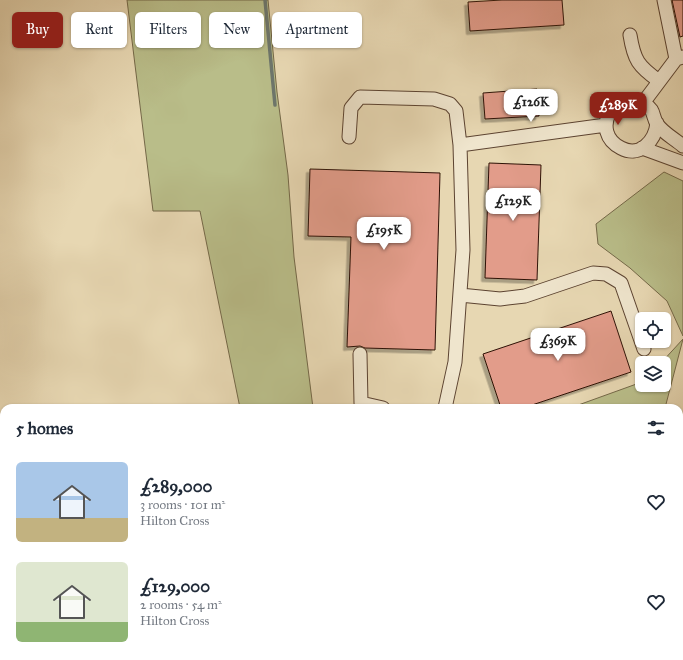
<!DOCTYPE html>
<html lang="en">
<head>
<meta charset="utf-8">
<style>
  body { margin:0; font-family:"IM FELL Great Primer",serif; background:#f2f2f3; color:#1f2937; height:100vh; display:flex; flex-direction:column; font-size:15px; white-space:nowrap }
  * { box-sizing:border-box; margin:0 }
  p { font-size:13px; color:#747a83 }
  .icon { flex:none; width:22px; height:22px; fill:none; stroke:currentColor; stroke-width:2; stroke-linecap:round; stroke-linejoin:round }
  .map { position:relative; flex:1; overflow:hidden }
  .sheet { position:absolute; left:0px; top:404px; width:683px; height:256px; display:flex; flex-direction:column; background:#fff; border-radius:12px 12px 0 0; box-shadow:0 1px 3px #0004 }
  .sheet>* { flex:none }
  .banner { position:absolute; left:12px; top:12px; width:400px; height:36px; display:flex; gap:8px }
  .fabs { position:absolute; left:635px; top:312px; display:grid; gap:8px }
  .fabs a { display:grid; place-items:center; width:36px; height:36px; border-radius:6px; background:#fff; box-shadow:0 1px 3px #0004; font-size:20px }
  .price { position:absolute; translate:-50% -34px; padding:0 9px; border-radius:8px; background:#fff; color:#222; font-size:13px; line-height:26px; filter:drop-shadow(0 1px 2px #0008) }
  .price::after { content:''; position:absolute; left:50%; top:24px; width:12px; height:9px; margin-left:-6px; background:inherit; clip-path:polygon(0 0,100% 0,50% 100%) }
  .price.selected { background:#8f2418; color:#fff }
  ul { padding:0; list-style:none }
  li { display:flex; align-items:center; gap:12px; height:100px; padding:0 16px }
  li span { display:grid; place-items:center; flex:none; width:112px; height:80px; border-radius:6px; color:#555 }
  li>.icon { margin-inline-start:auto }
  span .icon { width:48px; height:48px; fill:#fffc; stroke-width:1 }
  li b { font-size:17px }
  h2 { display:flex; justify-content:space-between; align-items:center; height:48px; padding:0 16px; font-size:17px }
  .pill { padding:0 14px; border-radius:6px; background:#fff; box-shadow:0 1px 3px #0004; font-size:14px; line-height:36px }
  .pill.selected { background:#8f2418; color:#fff }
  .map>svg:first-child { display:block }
</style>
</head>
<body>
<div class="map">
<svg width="683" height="660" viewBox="0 0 683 660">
  <defs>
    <filter id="shadow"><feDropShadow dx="-3.5" dy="3.5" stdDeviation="0" flood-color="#0004"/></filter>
  </defs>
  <rect width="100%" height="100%" fill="#e7d7b2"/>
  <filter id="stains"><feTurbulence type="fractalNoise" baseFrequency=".005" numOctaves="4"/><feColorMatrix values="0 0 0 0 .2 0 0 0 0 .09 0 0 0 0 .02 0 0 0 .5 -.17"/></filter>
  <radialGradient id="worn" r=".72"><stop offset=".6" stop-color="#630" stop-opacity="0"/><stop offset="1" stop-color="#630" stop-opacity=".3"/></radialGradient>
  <!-- green -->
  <path fill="#b9bd89" stroke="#746848" d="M127 0H268L277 92 288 175 294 257 313 408H240L200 211H153Z
    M664 172 683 181V336L667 301 630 268 598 244 596 224Z
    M683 339 665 408H570L642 382V385H664V363H661Z
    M4 590V656H17L7 660H0V594Z"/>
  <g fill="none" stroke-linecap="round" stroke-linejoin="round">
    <!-- stream -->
    <path stroke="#6d766c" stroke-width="3.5" d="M265 0 275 105"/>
  </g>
  <!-- building -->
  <path fill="#e29c8a" stroke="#2e1206" filter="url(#shadow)" d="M502 0H562L564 25 470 31 468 2Z
    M672 0H683V36L680 37Z
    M537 89 539 116 485 119 483 93Z
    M489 163 541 165 537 280 485 278Z
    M310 169 440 173 435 350 365 348 360 346 347 347 351 237 308 236Z
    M611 311 631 372 523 408H501L483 354Z"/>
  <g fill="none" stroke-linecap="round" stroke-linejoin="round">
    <!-- minor casing -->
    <g stroke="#5c4331" stroke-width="15">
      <path id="minor" d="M664 0 676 59
        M630 35C634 60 638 66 659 81
        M643 103 676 59 683 57
        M657 123C655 141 640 158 621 148 589 132 614 86 645 104 655 110 652 116 657 124 663 133 675 139 683 146
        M349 137 351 108 360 97 434 99 450 104 456 111 460 145 463 250 455 362 445 408
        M460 145 606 125
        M642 148 683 163
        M460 295 500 299 525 296 593 273 606 274 621 283 644 349
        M360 354 361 403 383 408
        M275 656 281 660
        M29 660 38 656"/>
    </g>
    <!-- highway casing -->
    <g stroke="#2e1206" stroke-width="21">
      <path id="highway" d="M679 527 683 519
        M679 576 683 567
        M619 660 621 656
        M642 660 644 656"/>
    </g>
    <!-- minor -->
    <use href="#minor" stroke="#efe5cd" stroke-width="13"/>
    <!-- highway -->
    <use href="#highway" stroke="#e7d7b2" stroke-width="19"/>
  </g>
  <rect width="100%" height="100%" filter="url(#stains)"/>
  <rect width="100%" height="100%" fill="url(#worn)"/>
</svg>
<div class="fabs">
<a><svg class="icon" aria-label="locate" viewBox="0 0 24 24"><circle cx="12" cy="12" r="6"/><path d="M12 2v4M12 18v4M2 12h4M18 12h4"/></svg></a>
<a><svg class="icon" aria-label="layers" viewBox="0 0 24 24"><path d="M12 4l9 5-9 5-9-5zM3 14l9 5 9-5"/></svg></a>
</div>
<b class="price" style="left:531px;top:123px">£126K</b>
<b class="price selected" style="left:618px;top:126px">£289K</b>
<b class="price" style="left:513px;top:222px">£129K</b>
<b class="price" style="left:384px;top:251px">£195K</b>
<b class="price" style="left:558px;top:362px">£369K</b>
<div class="banner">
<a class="pill selected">Buy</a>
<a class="pill">Rent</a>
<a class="pill">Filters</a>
<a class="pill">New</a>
<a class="pill">Apartment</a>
</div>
<section class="sheet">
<h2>5 homes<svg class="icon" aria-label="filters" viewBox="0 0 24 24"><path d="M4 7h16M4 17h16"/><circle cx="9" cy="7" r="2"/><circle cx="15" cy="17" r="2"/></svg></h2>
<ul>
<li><span style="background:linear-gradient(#a9c7e8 70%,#c2b280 0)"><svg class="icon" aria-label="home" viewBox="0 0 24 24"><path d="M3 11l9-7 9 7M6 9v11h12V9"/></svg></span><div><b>£289,000</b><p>3 rooms · 101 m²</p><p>Hilton Cross</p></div><svg class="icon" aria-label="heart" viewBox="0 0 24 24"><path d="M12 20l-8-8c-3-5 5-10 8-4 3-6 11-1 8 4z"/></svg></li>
<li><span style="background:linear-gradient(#dfe7d0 75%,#8fb573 0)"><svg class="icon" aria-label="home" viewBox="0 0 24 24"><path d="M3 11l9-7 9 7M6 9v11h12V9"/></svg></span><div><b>£129,000</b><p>2 rooms · 54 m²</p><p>Hilton Cross</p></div><svg class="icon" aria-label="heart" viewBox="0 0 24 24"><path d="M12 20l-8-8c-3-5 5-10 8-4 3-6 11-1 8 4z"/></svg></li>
</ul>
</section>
</div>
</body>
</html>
